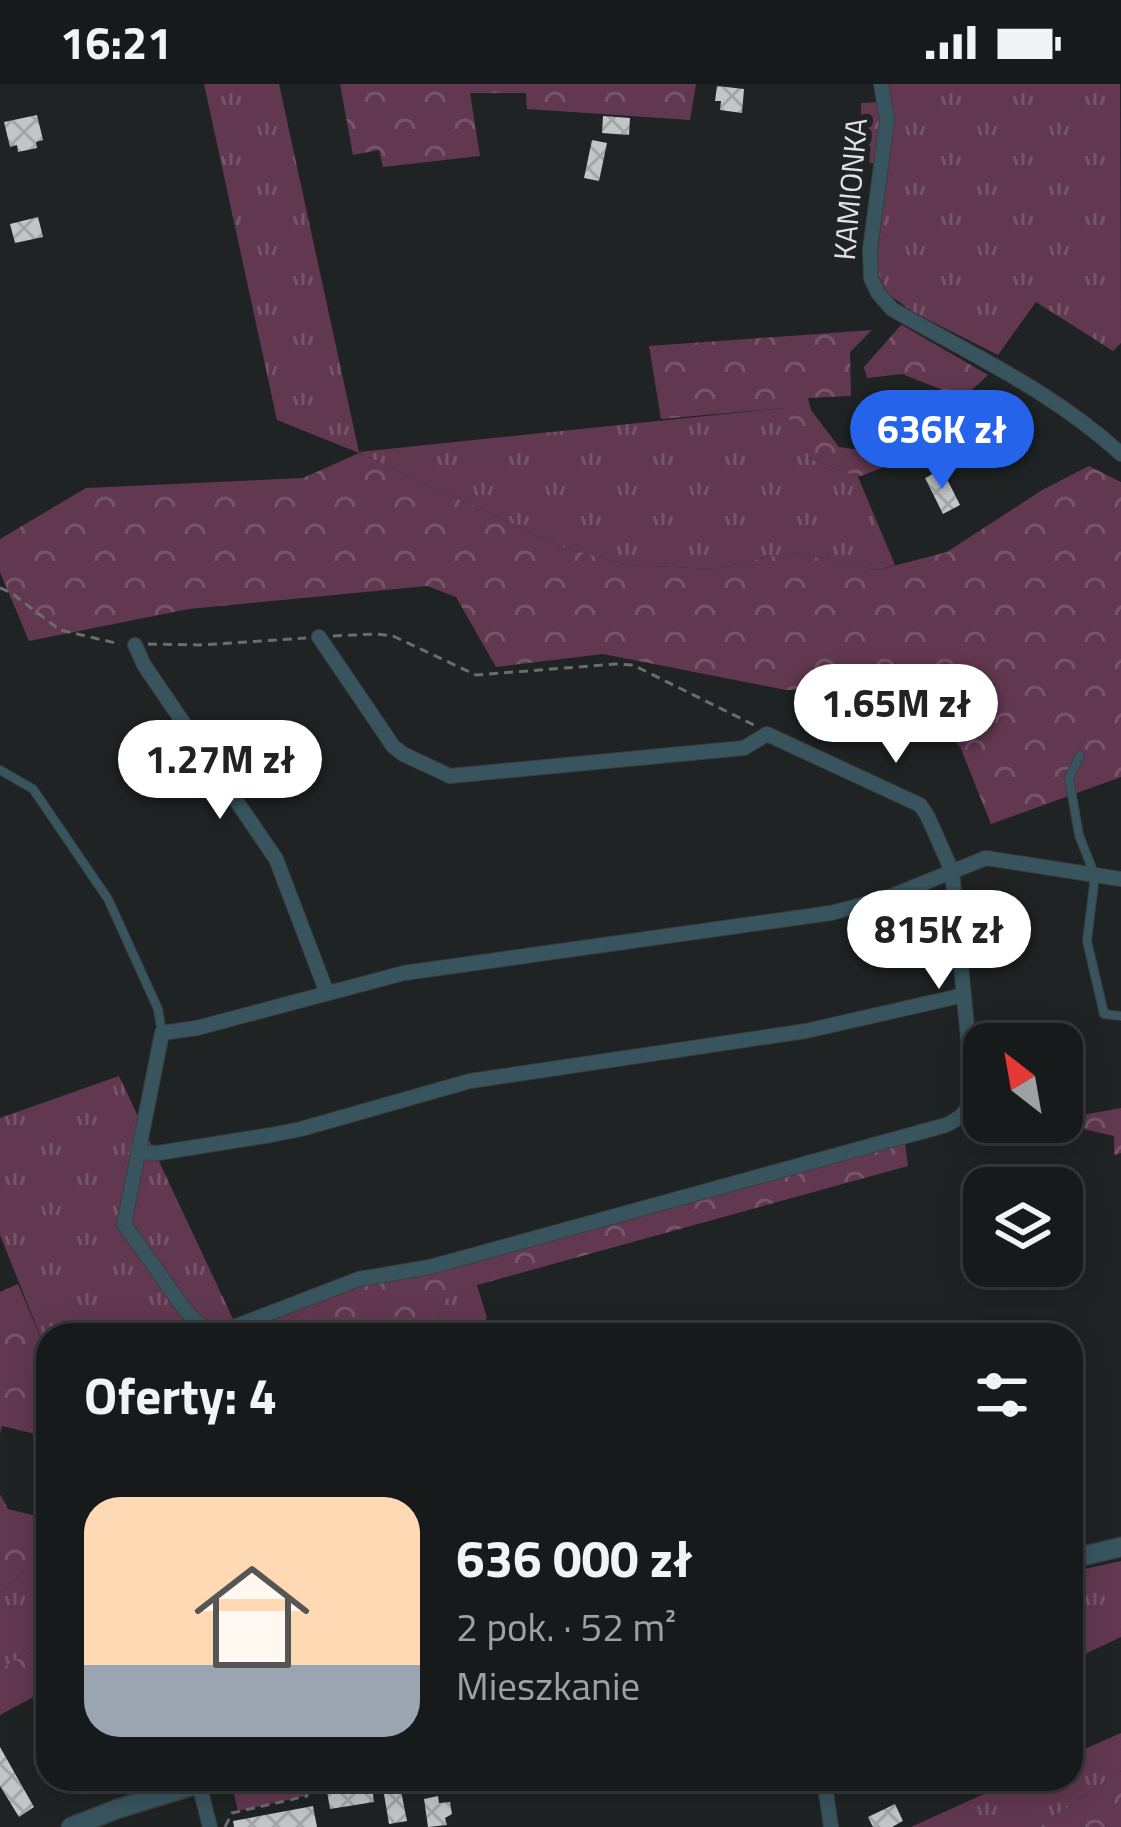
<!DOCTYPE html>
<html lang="pl">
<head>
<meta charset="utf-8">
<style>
  body { margin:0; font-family:"Titillium Web",sans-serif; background:#202324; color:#f1f3f6; height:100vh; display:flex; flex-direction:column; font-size:45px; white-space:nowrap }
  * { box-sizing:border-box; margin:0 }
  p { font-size:39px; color:#9ea1a3 }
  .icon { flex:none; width:66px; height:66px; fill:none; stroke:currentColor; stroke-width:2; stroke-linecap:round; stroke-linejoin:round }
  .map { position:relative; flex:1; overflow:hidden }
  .panel { position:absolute; left:36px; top:1239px; width:1047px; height:468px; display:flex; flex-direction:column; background:#171a1b; border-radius:36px; box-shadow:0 6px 30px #0003,0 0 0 3px #36383a }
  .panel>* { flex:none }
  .needle { width:78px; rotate:329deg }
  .fabs { position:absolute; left:963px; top:939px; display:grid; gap:24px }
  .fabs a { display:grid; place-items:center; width:120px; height:120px; border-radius:24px; background:#171a1b; box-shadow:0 6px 30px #0003,0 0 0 3px #36383a; font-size:60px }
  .price { position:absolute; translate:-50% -102px; padding:0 27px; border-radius:42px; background:#fff; color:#222; font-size:39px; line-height:78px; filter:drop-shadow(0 3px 6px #0008) }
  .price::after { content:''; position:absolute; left:50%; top:72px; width:36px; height:27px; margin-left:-18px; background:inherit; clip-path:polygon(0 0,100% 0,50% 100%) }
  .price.current { background:#2563eb; color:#fff }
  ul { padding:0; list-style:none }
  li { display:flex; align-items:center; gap:36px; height:300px; padding:0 48px }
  li span { display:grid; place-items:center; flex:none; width:336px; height:240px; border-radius:36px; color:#555 }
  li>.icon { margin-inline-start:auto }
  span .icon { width:144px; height:144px; fill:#fffc; stroke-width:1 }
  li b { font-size:51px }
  h2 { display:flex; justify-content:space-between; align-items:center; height:144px; padding:0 48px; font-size:51px }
  .status { display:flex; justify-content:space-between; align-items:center; height:84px; padding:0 60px; background:#171a1b; direction:ltr }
  .status svg { height:33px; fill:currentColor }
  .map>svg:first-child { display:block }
</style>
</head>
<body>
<div class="status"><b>16:21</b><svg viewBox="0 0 49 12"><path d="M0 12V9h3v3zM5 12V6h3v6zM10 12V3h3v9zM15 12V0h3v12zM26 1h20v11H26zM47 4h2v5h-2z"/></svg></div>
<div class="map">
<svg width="1121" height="1743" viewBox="0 0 1121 1743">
  <defs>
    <pattern id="grass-tufts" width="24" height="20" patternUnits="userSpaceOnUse" patternTransform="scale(3)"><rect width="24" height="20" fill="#623851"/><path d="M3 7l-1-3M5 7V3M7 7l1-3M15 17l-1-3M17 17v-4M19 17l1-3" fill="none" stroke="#78546a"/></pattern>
    <pattern id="forest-crowns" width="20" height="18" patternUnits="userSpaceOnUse" patternTransform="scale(3)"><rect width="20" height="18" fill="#623851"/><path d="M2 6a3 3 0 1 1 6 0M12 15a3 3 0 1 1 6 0" fill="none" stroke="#78546a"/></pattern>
    <pattern id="building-cross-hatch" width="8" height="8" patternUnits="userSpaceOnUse" patternTransform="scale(3)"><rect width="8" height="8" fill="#c2c6c8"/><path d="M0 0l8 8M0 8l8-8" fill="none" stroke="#a2a6a7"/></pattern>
  </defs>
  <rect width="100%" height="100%" fill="#1f2324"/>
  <!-- grass -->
  <path fill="url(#grass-tufts)" d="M204 0H279L359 368 784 324 811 375 858 393 895 481 878 486 791 468 715 485 628 481 565 464 359 369 277 336Z
    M887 0H1120L1121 259 1113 267 1036 218 998 271 913 228 887 209 876 185 893 40Z
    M119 992 233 1235 352 1204 260 1251H48V1271L0 1151V1034Z
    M477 1201 487 1234 474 1251H432L444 1215Z
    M48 1467V1558L0 1585V1508Z
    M1121 1477V1553L1081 1572 1071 1548V1488Z
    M1121 1649V1687L1039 1743H911L1017 1695H1071V1671Z"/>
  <!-- forest -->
  <path fill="url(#forest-crowns)" d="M340 0H696L690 36 527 25 526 9H470L480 72 383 83 379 66 353 71Z
    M878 18 883 41 877 80 861 77V19Z
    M901 241H902L988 291 963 314 902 290 867 294 864 283Z
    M872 246 850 268 851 312 808 314 811 326 839 363 875 368 882 384 858 393 811 375 783 324 661 335 649 262Z
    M359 369 565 464 628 481 715 485 791 468 878 486 947 468 1042 406 1089 382 1121 398V693L991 740 961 665 936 627 870 606H786L603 570 496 583 456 513 427 502 189 525 29 557 0 488V455L86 404 303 394Z
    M1121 1024V1069L1114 1071V1052L1079 1044 1082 1031Z
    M904 1052 908 1082 477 1201 444 1215 432 1251H260L352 1204Z
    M18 1200 48 1271V1353L2 1342 0 1350V1208Z
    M48 1408V1467L0 1508V1410L8 1425 40 1433Z
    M48 1558V1605L0 1631V1585Z
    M1121 1687V1743H1039Z"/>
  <!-- pitch -->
  <path fill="#623851" d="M263 1695H301L305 1712 238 1727 232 1702Z"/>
  <!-- building -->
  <path fill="url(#building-cross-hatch)" d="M717 2 744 5 742 29 720 26 721 17H715Z
    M37 31 43 56 36 58 37 64 18 68 17 61 10 63 4 38Z
    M603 32 630 34 629 51 602 49Z
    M592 56 607 59 599 97 584 94Z
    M38 133 43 153 15 159 10 140Z
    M965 346 974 365 952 376 942 358Z
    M942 385 960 421 943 430 925 394Z
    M0 1663 34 1723 19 1733 0 1702Z
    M363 1695H371L374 1718 330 1725 326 1701Z
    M401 1707 407 1737 389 1740 384 1710Z
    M438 1712 439 1719 450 1718 452 1730 445 1734 447 1741 428 1743 424 1715Z
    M895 1720 903 1737 892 1743H873L868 1733Z
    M313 1722 317 1743H234L233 1737Z"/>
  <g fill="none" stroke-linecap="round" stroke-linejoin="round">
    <!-- service casing -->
    <g stroke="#3a3e3f" stroke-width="10">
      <path id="service" d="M1080 672 1069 694 1079 751 1095 792 1087 857 1104 930 1121 932
        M0 686 33 705 108 815 158 925 162 949"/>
    </g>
    <!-- minor casing -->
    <g stroke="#3a3e3f" stroke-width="16">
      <path id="minor" d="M881 0 887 36 870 166 871 194 878 209 892 225C970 270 1054 308 1121 370
        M319 553 393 662 403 670 450 692 744 664 767 650 920 721 927 731 952 787 972 996C969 1022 971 1029 946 1041L430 1183 359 1195 226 1246 213 1247 199 1240 185 1226 124 1140 162 949 197 944 404 889 831 829 884 815 986 774 1121 795
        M135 561 144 581 276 775 327 909
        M137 1068 158 1069 271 1051 301 1045 470 997 806 947 964 911
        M824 1695 831 1743
        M199 1700 210 1743"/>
    </g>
    <!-- tertiary casing -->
    <g stroke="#3a3e3f" stroke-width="21">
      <path id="tertiary" d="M1071 1475 1121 1463
        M71 1743 117 1725 215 1695"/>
    </g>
    <!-- path -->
    <path stroke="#6a6d6e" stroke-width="3" stroke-dasharray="9 6" stroke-linecap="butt" d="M0 504 10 508 60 546 120 560
      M333 552 376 550 393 552 476 591 616 580 633 581 756 642
      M148 560 200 561 306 554
      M225 1743 232 1729 307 1712 303 1695"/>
    <!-- service -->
    <use href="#service" stroke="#38555f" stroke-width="8"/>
    <!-- minor -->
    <use href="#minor" stroke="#38555f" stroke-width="14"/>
    <!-- tertiary -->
    <use href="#tertiary" stroke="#38555f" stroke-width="18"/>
  </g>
  <g text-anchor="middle" stroke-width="12" stroke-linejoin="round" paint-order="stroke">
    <!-- street labels -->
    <g font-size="30" fill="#e0e2e3" stroke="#1f2324">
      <text transform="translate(851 105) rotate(-85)" y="10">KAMIONKA</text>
    </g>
  </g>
</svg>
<div class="fabs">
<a><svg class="needle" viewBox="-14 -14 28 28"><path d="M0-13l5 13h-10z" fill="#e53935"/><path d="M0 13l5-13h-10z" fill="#9ea1a3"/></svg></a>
<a><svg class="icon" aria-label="layers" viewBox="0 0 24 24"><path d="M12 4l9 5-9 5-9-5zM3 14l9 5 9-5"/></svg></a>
</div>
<b class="price current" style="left:942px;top:408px">636K zł</b>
<b class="price" style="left:896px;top:682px">1.65M zł</b>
<b class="price" style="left:220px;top:738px">1.27M zł</b>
<b class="price" style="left:939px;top:908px">815K zł</b>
<section class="panel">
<h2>Oferty: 4<svg class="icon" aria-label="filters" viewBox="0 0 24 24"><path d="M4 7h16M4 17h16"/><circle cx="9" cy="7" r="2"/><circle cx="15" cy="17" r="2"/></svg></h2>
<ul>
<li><span style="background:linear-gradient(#ffd9b3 70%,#9aa5b1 0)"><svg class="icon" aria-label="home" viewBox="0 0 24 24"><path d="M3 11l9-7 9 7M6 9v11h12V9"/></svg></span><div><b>636 000 zł</b><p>2 pok. · 52 m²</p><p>Mieszkanie</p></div></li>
</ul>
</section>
</div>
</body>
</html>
